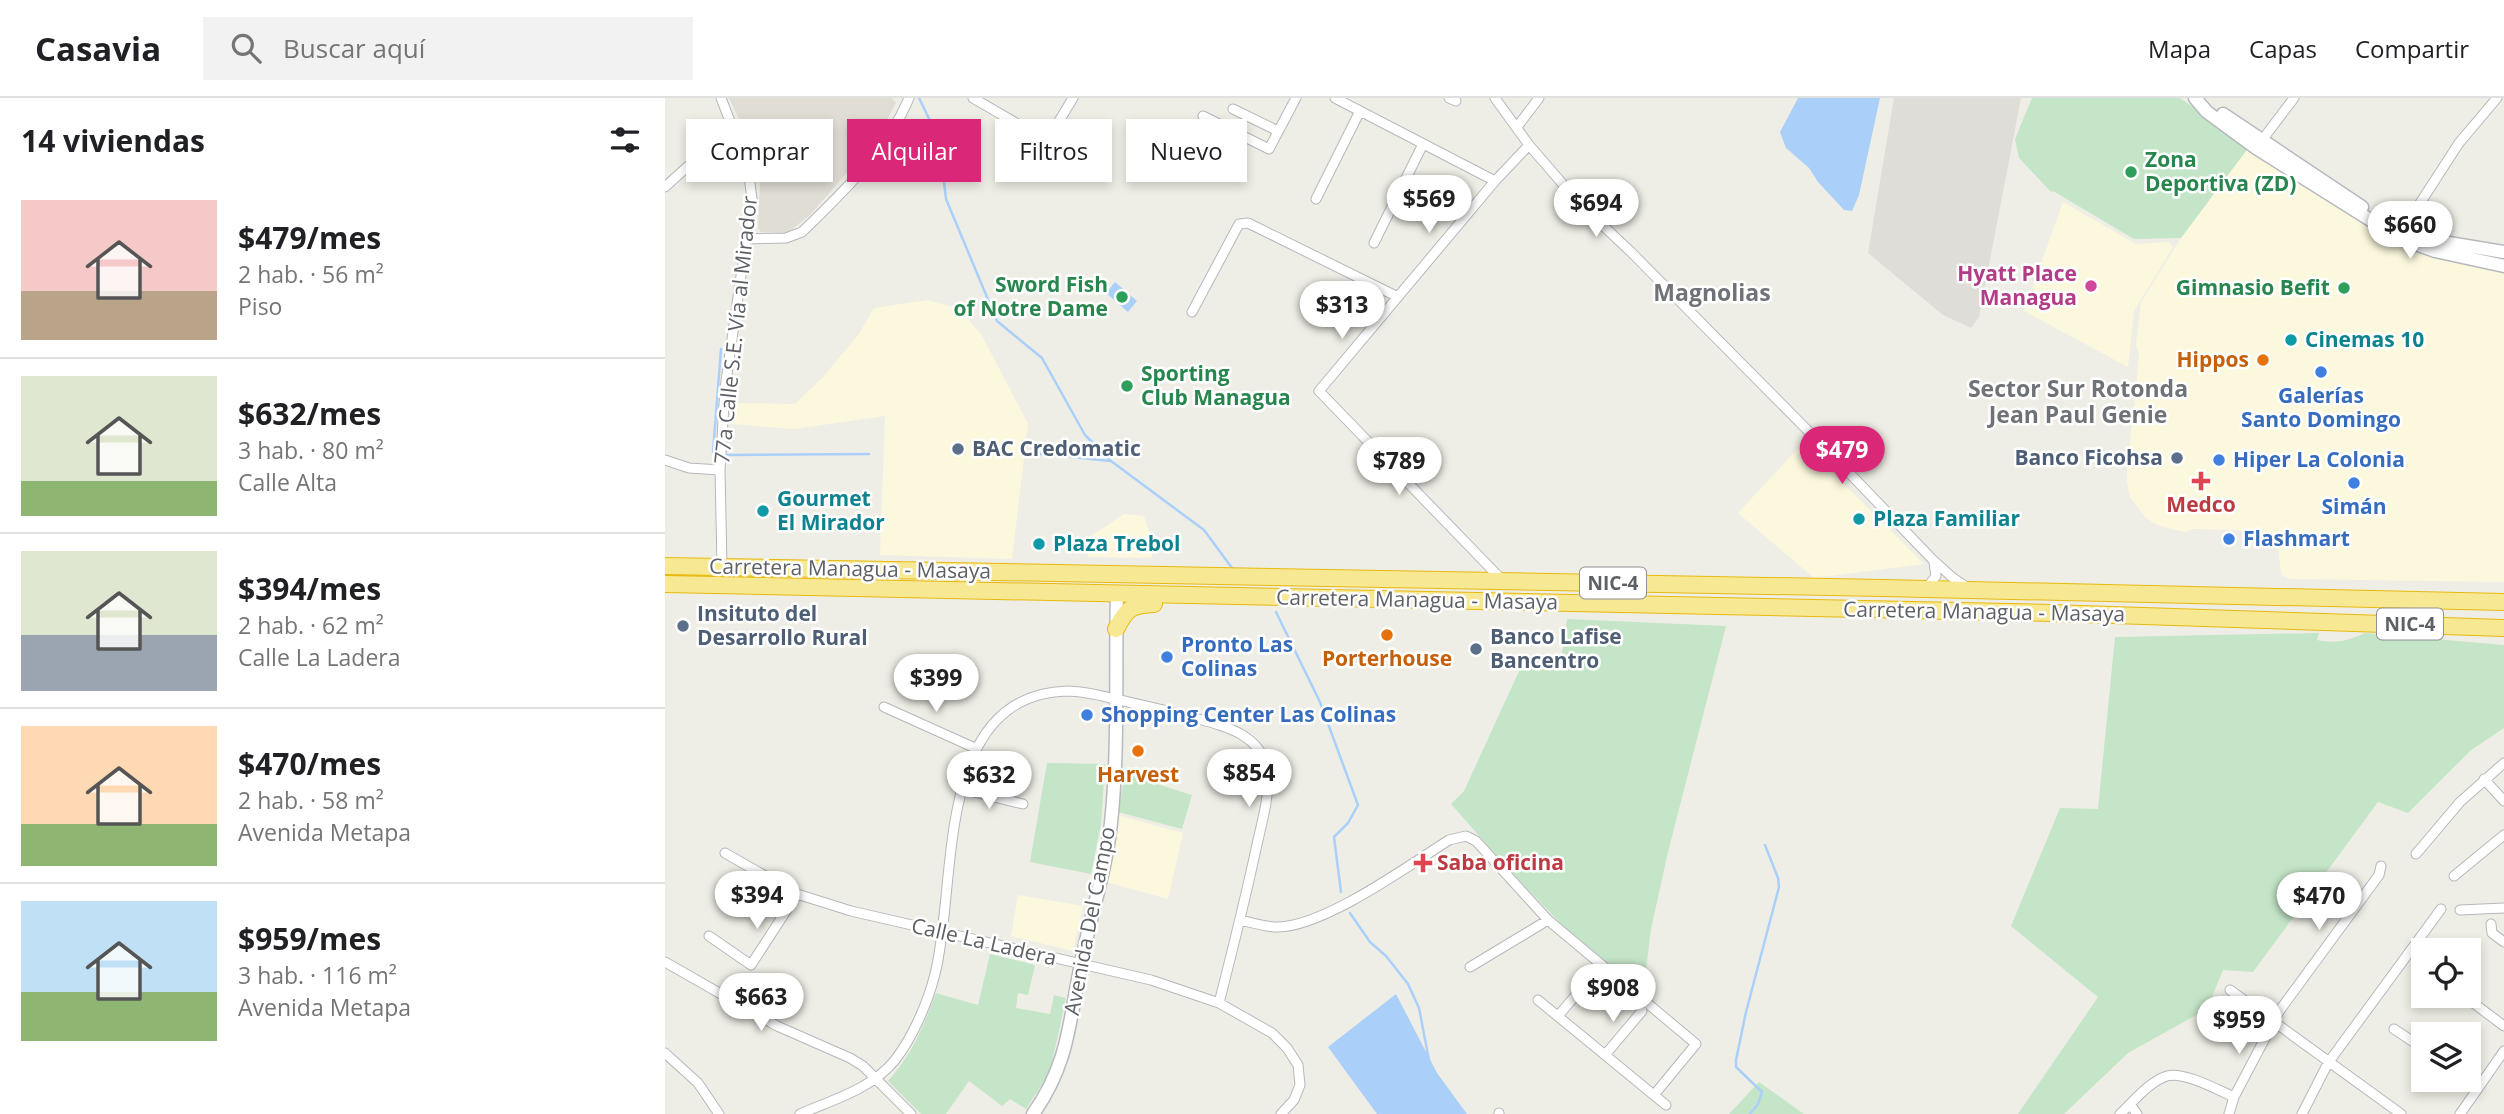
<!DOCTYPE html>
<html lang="es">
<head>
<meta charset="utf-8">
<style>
  body { margin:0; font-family:"Open Sans",sans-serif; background:#f2f2f2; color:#202124; height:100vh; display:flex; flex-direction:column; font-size:26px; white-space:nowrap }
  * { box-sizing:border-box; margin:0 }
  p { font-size:23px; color:#757577 }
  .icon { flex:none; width:38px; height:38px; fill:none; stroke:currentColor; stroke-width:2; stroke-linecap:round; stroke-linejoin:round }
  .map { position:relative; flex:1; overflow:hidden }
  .details { display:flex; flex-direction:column; background:#fff; width:665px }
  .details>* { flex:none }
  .banner { position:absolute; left:21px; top:21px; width:665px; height:63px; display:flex; gap:14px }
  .fabs { position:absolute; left:1746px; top:840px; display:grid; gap:14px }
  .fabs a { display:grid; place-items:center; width:70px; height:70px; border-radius:0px; background:#fff; box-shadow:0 4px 10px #0003; font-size:35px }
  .price { position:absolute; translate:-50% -60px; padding:0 16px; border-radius:24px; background:#fff; color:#222; font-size:23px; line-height:46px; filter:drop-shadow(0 2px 4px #0008) }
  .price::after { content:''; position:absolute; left:50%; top:42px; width:21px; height:16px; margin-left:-10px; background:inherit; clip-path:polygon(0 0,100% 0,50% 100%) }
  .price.on { background:#db2777; color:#fff }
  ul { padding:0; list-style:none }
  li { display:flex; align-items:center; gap:21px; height:175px; padding:0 21px }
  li+li { border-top:2px solid #e0e0e0 }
  li span { display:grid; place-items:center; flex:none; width:196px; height:140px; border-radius:0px; color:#555 }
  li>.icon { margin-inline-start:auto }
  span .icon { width:84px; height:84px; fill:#fffc; stroke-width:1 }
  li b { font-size:30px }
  h2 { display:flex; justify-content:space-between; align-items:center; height:84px; padding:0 21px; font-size:30px }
  .tag { padding:0 24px; border-radius:0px; background:#fff; box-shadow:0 4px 10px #0003; font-size:24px; line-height:63px }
  .tag.on { background:#db2777; color:#fff }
  header { display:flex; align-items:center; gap:42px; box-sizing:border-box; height:98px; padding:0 35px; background:#fff; border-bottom:2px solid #e0e0e0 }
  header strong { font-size:33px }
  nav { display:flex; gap:38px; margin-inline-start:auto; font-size:24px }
  .search { width:490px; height:63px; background:#f2f2f2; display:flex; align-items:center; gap:18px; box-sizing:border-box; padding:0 24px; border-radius:0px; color:#757577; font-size:26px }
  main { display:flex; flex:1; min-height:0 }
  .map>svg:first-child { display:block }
</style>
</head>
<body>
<header>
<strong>Casavia</strong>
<div class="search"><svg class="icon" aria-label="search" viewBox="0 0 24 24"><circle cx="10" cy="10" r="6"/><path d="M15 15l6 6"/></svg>Buscar aquí</div>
<nav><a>Mapa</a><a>Capas</a><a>Compartir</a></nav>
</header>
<main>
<section class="details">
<h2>14 viviendas<svg class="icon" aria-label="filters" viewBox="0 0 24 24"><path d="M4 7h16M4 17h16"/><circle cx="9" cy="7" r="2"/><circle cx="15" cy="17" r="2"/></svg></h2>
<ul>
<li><span style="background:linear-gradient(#f6c9c9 65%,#b9a48a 0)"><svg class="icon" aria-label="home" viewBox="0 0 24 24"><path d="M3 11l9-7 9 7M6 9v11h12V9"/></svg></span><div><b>$479/mes</b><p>2 hab. · 56 m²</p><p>Piso</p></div></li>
<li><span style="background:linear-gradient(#dfe7d0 75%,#8fb573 0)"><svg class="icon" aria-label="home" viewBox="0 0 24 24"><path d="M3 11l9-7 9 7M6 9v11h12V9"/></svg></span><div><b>$632/mes</b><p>3 hab. · 80 m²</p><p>Calle Alta</p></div></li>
<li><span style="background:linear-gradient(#dfe7d0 60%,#9aa5b1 0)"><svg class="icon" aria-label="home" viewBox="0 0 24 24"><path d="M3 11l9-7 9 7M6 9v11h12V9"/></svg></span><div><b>$394/mes</b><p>2 hab. · 62 m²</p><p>Calle La Ladera</p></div></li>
<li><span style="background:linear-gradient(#ffd9b3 70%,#8fb573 0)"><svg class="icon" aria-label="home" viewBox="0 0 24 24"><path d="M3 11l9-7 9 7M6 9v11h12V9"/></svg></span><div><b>$470/mes</b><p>2 hab. · 58 m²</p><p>Avenida Metapa</p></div></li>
<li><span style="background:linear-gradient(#bfe0f5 65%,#8fb573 0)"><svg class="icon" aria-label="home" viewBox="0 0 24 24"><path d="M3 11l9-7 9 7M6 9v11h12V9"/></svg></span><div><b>$959/mes</b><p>3 hab. · 116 m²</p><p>Avenida Metapa</p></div></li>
</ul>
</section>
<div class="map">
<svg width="1839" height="1016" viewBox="0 0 1839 1016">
  <rect width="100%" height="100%" fill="#efeee6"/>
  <!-- commercial -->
  <path fill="#fcf8de" d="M1584 49 1709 132 1762 155 1839 172V484L1625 481 1617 477 1616 474 1613 445 1605 439 1571 432 1528 431 1520 434 1506 431 1490 426 1480 419 1465 399 1462 384 1463 360 1471 293 1474 254 1471 247 1476 204 1516 140Z
    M1398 104 1471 146 1504 144 1508 149 1469 213 1463 269 1359 213Z
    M263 202 294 211 316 236 363 326 347 461 215 457 220 318 129 331 67 326 70 305 130 306 158 279 194 236 209 210Z
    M1138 345 1259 466 1149 480 1073 415Z
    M459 416 479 418 487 444V460L423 459 425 439Z
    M452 717 518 735 503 801 441 784Z
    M353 797 418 808 408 853 346 838Z"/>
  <!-- industrial -->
  <path fill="#deddd8" d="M1229 0H1356L1314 219 1306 230 1278 217 1203 155Z"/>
  <!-- education -->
  <path fill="#dfddd4" d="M64 0H227L231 5 212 40 145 117 122 135 96 134 93 130 95 87 88 50Z"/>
  <!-- green -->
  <path fill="#c4e5c7" d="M1367 0H1515L1584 49 1516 140 1469 141 1388 93 1386 94 1354 60 1350 41Z
    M902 521 1061 528 1003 754 986 831 978 896 901 831 846 774 786 706 799 693 861 558 896 563Z
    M1654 535 1652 542C1670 546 1683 543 1700 535L1839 547V630L1805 653 1743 715 1713 704 1588 874 1558 872 1542 911 1463 955 1399 1016H1353L1433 899 1346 828 1395 710 1433 711 1450 539Z
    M382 665 440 666 436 726 426 776 365 764Z
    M460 676 527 697 517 731 453 714Z
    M325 856 370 867 363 897 353 895 351 910 385 916 389 897 401 900 385 974 361 1011 345 1001 337 1008 304 983 281 1016H256L223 983C247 957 259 927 271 895L313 907Z
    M1094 984 1139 1016H1064Z"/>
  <!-- water -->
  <path fill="#aad0fa" d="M1133 0H1215L1194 97 1187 113 1179 112 1153 84 1144 70 1121 50 1115 34Z
    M450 184 472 203 463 214 441 195Z
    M731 896 772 975 802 1016H712L663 949Z"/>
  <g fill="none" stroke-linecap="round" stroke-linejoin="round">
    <!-- stream -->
    <path stroke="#aad0fa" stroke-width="2.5" d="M254 0 274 41 281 101 332 223 377 260 420 337 446 363
      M366 355 446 363 539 432 567 470
      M53 356 48 354 56 251
      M59 357 204 356
      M611 514 655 604 693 707 683 725 669 739 676 794
      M685 815 705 844 721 858 743 886 754 910 764 962
      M1085 1016 1093 1006 1097 994 1071 969V962L1081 914 1114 789 1113 780 1100 747"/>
    <!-- street casing -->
    <g stroke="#b6b7bc" stroke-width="11">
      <path id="street" d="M56 0 83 70 87 101 60 290 55 372 57 469
        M308 0 382 43 408 0
        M670 0 830 83 864 47
        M784 0 791 3
        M830 0 864 47 915 106 966 154 1166 356 1268 462 1288 480 1303 490
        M568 11 613 33
        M538 18 604 51 631 0
        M852 29 874 0
        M1594 46 1629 0
        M830 83 654 293 837 482
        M0 89 42 51 69 32
        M651 101 695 13
        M1737 133 1794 45 1832 0
        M82 141 121 140 137 134C178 94 222 53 244 0
        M709 145 758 46
        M527 214 574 126 583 125 733 199
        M0 362 24 370 55 372
        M1261 491 1271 478 1269 464
        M219 609 310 650
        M1819 681 1839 703
        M297 691 358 706
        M60 755 132 796 186 813 486 882 554 905 607 935 622 950 633 967 635 987 629 1002 616 1016
        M1751 756 1795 704 1839 665
        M1789 778 1839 737
        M1795 812 1839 810
        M576 822C588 825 600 829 613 829 660 828 743 768 784 742L801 738 811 743 883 822 1031 946 989 997
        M1826 826 1827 835 1839 844
        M44 838 86 867 132 796
        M0 864 112 928 185 960 198 968 246 1016
        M805 869 883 822
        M1565 892 1736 1016
        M1799 898 1839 928
        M873 902 1001 1007
        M893 918 929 876
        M1729 931 1759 951
        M0 955 33 985 54 1016
        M940 957 977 913
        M1802 982 1813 990
        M1465 1006 1472 1016
        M834 1015V1016
        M135 1016C167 1002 207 991 230 962 248 939 263 904 270 876 293 787 267 597 402 593 420 593 437 598 454 602 478 607 502 613 526 619 559 628 600 636 603 678 604 702 596 727 591 751 580 802 567 854 554 905
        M1455 1016C1468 1004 1485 983 1502 978 1518 973 1553 992 1569 999
        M1564 1016 1569 999 1615 912 1714 777 1716 768
        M1637 1016 1663 965 1776 811
        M1795 1016 1839 953"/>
    </g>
    <!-- secondary casing -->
    <g stroke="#b7b9bf" stroke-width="15">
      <path id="secondary" d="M1530 0 1542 14 1591 50 1734 140 1770 153 1839 168
        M1558 16 1697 109
        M1737 133 1772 143 1839 154
        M368 1016C404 965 404 924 416 866 425 819 441 773 446 725 454 649 450 572 452 496"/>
    </g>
    <!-- highway casing -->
    <g stroke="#e8b90c" stroke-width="18">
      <path id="highway" d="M0 468 1218 490 1839 504
        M0 486 1387 515 1839 530
        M451 531C462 510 466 507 489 506"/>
    </g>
    <!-- street -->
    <use href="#street" stroke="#fff" stroke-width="9"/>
    <!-- secondary -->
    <use href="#secondary" stroke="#fff" stroke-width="12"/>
    <!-- highway -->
    <use href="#highway" stroke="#f7e894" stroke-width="16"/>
  </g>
  <!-- markers -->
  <g fill="#2e9e5b" stroke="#fff" stroke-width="2.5">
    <circle cx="1466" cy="74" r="7"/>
    <circle cx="1679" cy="190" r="7"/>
    <circle cx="457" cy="199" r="7"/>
    <circle cx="462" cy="288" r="7"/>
  </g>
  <circle fill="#d1479c" stroke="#fff" stroke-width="2.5" cx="1426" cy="188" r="7"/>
  <g fill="#0f9aa8" stroke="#fff" stroke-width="2.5">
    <circle cx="1626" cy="242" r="7"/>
    <circle cx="98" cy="413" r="7"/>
    <circle cx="1194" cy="421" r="7"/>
    <circle cx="374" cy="446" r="7"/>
  </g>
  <g fill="#e8710a" stroke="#fff" stroke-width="2.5">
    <circle cx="1598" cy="262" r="7"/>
    <circle cx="722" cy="537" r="7"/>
    <circle cx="473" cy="653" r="7"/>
  </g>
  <g fill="#3f7fe0" stroke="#fff" stroke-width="2.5">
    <circle cx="1656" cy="274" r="7"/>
    <circle cx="1554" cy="362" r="7"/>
    <circle cx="1689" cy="385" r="7"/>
    <circle cx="1564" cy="441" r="7"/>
    <circle cx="502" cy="559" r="7"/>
    <circle cx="422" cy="617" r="7"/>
  </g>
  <g fill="#5c6f8a" stroke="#fff" stroke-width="2.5">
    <circle cx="293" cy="351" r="7"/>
    <circle cx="1512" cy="360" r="7"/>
    <circle cx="18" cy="528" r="7"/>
    <circle cx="811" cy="551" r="7"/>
  </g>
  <g fill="#e0444e" stroke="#fff" stroke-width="2.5">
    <path d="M1532.5 372.5h7v7h7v7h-7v7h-7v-7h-7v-7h7z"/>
    <path d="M754.5 754.5h7v7h7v7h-7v7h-7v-7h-7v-7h7z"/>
  </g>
  <g text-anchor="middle" stroke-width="5" stroke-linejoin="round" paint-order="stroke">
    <!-- shield labels -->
    <g fill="#fff" stroke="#8e9093" stroke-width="2">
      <rect x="915" y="469.5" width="66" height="31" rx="5"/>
      <rect x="1712" y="510.5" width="66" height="31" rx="5"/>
    </g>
    <g font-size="19" font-weight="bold" fill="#5d6065">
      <text x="948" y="492">NIC-4</text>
      <text x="1745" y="533">NIC-4</text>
    </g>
    <!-- leisure labels -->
    <g font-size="21" font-weight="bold" fill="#27864d" stroke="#fff" text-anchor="start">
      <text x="1480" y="69">Zona<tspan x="1480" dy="24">Deportiva (ZD)</tspan></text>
      <text x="443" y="194" text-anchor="end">Sword Fish<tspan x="443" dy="24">of Notre Dame</tspan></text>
      <text x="1665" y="197" text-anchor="end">Gimnasio Befit</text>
      <text x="476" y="283">Sporting<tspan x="476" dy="24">Club Managua</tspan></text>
    </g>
    <!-- hotel labels -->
    <g font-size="21" font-weight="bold" fill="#b23c85" stroke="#fff" text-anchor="end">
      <text x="1412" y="183">Hyatt Place<tspan x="1412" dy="24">Managua</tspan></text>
    </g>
    <!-- street labels -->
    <g font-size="21" fill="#5d6065" stroke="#fff">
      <text transform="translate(71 232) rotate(-84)" y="7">77a Calle S.E. Vía al Mirador</text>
      <text transform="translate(185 471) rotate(1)" y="7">Carretera Managua - Masaya</text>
      <text transform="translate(752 502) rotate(1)" y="7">Carretera Managua - Masaya</text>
      <text transform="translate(1319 514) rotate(1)" y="7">Carretera Managua - Masaya</text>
      <text transform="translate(425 823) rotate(-79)" y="7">Avenida Del Campo</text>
      <text transform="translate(319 844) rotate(13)" y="7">Calle La Ladera</text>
    </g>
    <!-- culture labels -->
    <g font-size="21" font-weight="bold" fill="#0d838f" stroke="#fff" text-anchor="start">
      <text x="1640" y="249">Cinemas 10</text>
      <text x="112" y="408">Gourmet<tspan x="112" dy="24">El Mirador</tspan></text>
      <text x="1208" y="428">Plaza Familiar</text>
      <text x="388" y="453">Plaza Trebol</text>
    </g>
    <!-- food labels -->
    <g font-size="21" font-weight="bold" fill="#c56008" stroke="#fff">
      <text x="1584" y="269" text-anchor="end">Hippos</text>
      <text x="722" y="568">Porterhouse</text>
      <text x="473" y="684">Harvest</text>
    </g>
    <!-- shop labels -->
    <g font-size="21" font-weight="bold" fill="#366cbe" stroke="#fff" text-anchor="start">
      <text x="1656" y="305" text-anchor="middle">Galerías<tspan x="1656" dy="24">Santo Domingo</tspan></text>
      <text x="1568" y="369">Hiper La Colonia</text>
      <text x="1689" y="416" text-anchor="middle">Simán</text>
      <text x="1578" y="448">Flashmart</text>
      <text x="516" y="554">Pronto Las<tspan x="516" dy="24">Colinas</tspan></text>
      <text x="436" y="624">Shopping Center Las Colinas</text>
    </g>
    <!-- service labels -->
    <g font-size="21" font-weight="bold" fill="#4e5e75" stroke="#fff" text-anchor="start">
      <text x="307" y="358">BAC Credomatic</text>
      <text x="1498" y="367" text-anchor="end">Banco Ficohsa</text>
      <text x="32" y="523">Insituto del<tspan x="32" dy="24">Desarrollo Rural</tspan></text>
      <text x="825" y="546">Banco Lafise<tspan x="825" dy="24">Bancentro</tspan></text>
    </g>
    <!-- health labels -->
    <g font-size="21" font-weight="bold" fill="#be3a42" stroke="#fff">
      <text x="1536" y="414">Medco</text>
      <text x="772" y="772" text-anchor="start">Saba oficina</text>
    </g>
    <!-- neighbourhood labels -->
    <g font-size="23" font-weight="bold" fill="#6f7277" stroke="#fff">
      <text x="1047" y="203">Magnolias</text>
      <text x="1413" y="299">Sector Sur Rotonda<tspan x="1413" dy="26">Jean Paul Genie</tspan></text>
    </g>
  </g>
</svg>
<div class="fabs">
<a><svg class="icon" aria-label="locate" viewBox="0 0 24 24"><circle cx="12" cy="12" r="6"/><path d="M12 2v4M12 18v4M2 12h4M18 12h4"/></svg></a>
<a><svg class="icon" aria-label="layers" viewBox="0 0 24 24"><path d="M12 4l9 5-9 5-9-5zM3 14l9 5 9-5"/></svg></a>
</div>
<b class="price" style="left:764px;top:137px">$569</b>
<b class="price" style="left:931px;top:141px">$694</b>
<b class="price" style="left:1745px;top:163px">$660</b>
<b class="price" style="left:677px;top:243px">$313</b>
<b class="price on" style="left:1177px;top:388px">$479</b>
<b class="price" style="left:734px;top:399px">$789</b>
<b class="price" style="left:271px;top:616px">$399</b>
<b class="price" style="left:584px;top:711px">$854</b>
<b class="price" style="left:324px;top:713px">$632</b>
<b class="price" style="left:92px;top:833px">$394</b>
<b class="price" style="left:1654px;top:834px">$470</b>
<b class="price" style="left:948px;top:926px">$908</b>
<b class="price" style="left:96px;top:935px">$663</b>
<b class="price" style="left:1574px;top:958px">$959</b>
<div class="banner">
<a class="tag">Comprar</a>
<a class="tag on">Alquilar</a>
<a class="tag">Filtros</a>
<a class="tag">Nuevo</a>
</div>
</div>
</main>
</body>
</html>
